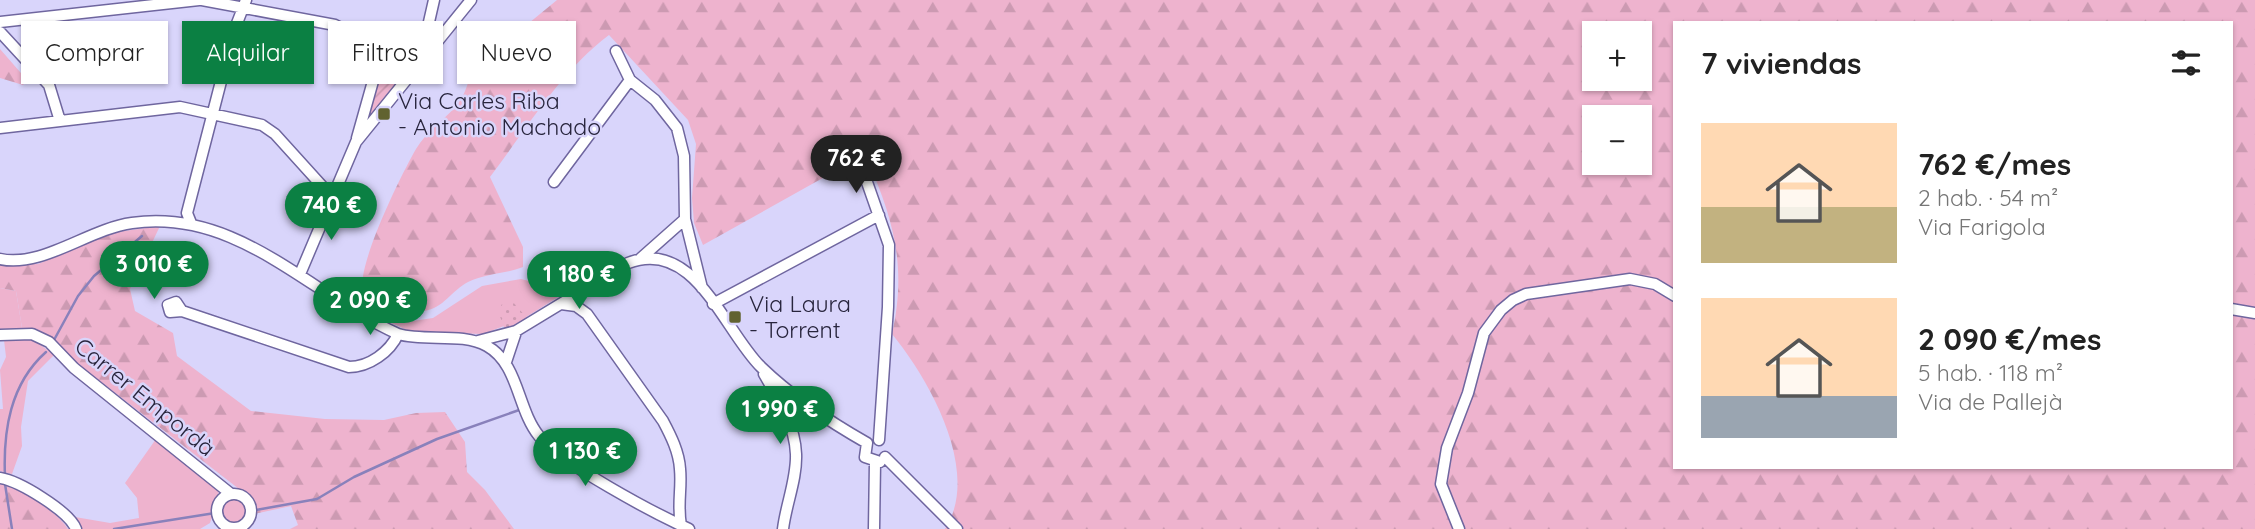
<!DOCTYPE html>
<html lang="es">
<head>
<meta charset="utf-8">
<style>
  body { margin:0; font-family:Quicksand,sans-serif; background:#f2f2f2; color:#222; height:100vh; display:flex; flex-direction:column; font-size:26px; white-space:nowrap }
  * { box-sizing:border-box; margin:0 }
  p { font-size:23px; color:#767676 }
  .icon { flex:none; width:38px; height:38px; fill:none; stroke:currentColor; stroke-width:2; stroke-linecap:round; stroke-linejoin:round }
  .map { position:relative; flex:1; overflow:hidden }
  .drawer { position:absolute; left:1673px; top:21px; width:560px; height:448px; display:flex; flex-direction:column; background:#fff; border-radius:0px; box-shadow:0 2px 5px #0004 }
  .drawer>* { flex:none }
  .guide { position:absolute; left:21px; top:21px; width:665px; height:63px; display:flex; gap:14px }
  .tools { position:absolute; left:1582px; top:21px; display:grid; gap:14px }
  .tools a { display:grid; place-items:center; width:70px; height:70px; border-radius:0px; background:#fff; box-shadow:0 2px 5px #0004; font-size:35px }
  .price { position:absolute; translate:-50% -60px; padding:0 16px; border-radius:24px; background:#0b8043; color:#fff; font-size:23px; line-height:46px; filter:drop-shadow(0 2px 4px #0008) }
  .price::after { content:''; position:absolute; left:50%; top:42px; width:21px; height:16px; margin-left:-10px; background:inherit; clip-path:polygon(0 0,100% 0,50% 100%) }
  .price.on { background:#222; color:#fff }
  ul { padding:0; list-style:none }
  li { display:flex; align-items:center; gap:21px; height:175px; padding:0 28px }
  li span { display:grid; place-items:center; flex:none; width:196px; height:140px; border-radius:0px; color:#555 }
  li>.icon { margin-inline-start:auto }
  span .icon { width:84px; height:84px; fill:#fffc; stroke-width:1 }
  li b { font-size:30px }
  h2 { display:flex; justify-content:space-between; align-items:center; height:84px; padding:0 28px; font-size:30px }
  .chip { padding:0 24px; border-radius:0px; background:#fff; box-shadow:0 2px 5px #0004; font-size:24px; line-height:63px }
  .chip.on { background:#0b8043; color:#fff }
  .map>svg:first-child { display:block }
</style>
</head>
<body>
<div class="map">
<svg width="2255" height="529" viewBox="0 0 2255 529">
  <defs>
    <pattern id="forest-firs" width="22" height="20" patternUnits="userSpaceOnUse" patternTransform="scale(1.75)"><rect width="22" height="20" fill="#eeb3ce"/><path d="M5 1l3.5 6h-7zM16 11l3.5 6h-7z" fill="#cc9ab2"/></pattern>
    <pattern id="park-dots" width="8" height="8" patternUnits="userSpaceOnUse" patternTransform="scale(1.75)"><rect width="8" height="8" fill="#eeb3ce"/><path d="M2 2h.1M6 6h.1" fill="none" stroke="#cc9ab2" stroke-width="1.8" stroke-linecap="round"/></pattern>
    <pattern id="garden-furrows" width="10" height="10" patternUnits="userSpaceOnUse" patternTransform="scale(1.75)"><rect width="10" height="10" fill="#eeb3ce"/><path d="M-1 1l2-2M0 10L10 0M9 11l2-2" fill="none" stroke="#cc9ab2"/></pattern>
  </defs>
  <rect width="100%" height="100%" fill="#d9d5fb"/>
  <!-- grass -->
  <path fill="#eeb3ce" d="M521 279 552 287 560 296 505 330 504 326 483 334 411 332 368 312 413 321 433 318 482 286Z
    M0 288 16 291 22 328 0 330Z
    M4 340H34L54 355 28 381 21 427 22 446 12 474 0 471V409H3L0 370 6 357Z
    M156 439 218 490 219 496 210 523 200 529H81L75 517 110 523 139 518 137 498 125 483Z
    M220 511a14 14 0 1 1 28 0a14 14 0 1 1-28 0Z"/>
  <!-- forest -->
  <path fill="url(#forest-firs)" fill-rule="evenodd" d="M557 0H2255V529H945C982 472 929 379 892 334 907 268 894 220 867 159L821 179 703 245 694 223 692 198 696 144 688 120 609 35C561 71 527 128 490 177L523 247V267C506 274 486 273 468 282 451 291 444 308 424 311 406 314 369 313 363 291 356 266 402 173 416 149 427 131 443 121 456 106 472 88 469 62 484 44L507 41ZM1675 23H2231V467H1675ZM1594 33H1640V79H1594ZM1594 117H1640V163H1594Z
    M0 49 27 80 23 85 0 78Z
    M160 226 130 289 135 311 173 333 177 356 251 411 325 419 384 420 416 413 445 412 465 442 467 472 485 490 514 529H290L298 525 291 506 254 514V506L248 496 78 364 52 338 41 331 22 328 16 291 0 288V263L38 264 110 233Z
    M0 484C21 489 57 511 68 529H0Z"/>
  <!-- park -->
  <path fill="url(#park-dots)" d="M512 301 527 318 505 330 498 311 502 304Z"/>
  <!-- garden -->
  <path fill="url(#garden-furrows)" d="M378 71 403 80 366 123Z"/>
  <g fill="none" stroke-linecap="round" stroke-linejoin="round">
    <!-- stream -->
    <path stroke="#8981bb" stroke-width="2.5" d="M54 340 78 296 94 276 142 236
      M5 477C3 431 10 384 46 352
      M5 484 12 529
      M256 510 317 499 354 477 437 439 522 409
      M114 529 215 513"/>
    <!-- street casing -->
    <g stroke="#6f669f" stroke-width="13">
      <path id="street" d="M202 0 335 25 355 35 373 54 375 74 357 138
        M0 22 199 0
        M0 32 49 85 60 121
        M616 51 630 80 655 100 677 128 684 156 685 219 702 288
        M421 57 434 0
        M0 128 180 107 262 125 275 134 332 197
        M861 165 889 245 888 307 879 440
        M554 182 630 80
        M191 223 187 213 234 31 246 0
        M641 258 685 219
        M0 259C43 268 88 229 132 223 238 208 309 294 398 334 425 342 462 332 487 346 519 364 517 409 539 436 561 464 654 513 689 529
        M300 274 356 142 471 0
        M561 304 576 306 587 314 663 421C671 436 679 452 680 469 682 489 677 504 681 526
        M713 304 879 215
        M2231 309 2255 313
        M182 311 170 312 168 305 176 302 182 311 349 367C369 367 390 352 398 334
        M0 335 32 334 49 342 74 368 231 494
        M478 341 516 331 628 263C695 237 724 331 761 367 792 397 830 422 867 443
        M506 362 516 332
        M764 374C778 398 795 425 796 454 797 479 786 504 783 529
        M867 443 865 457 880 462
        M885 457 957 529
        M0 478C19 481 69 511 76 529
        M217 511a17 17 0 1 1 34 0a17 17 0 1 1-34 0Z
        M874 529 875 463
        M1459 529 1441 484 1447 448 1468 393 1484 333 1501 310 1513 300 1526 294 1630 279 1655 284 1675 296"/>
    </g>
    <!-- street -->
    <use href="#street" stroke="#fff" stroke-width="10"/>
  </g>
  <!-- markers -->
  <g fill="#616230" stroke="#d9d5fb" stroke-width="2.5">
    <rect x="377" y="107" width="14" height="14" rx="3.5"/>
    <rect x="728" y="310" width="14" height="14" rx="3.5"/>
  </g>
  <g text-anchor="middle" stroke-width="5" stroke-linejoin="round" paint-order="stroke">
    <!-- poi labels -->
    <g font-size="23" fill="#28253d" stroke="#d9d5fb" text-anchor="start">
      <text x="398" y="109">Via Carles Riba<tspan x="398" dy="26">- Antonio Machado</tspan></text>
      <text x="749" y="312">Via Laura<tspan x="749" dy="26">- Torrent</tspan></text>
    </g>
    <!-- street labels -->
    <g font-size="23" fill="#28253d" stroke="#d9d5fb">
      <text transform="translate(145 397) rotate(39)" y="8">Carrer Empordà</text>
    </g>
  </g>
</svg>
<div class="tools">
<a>+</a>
<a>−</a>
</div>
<b class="price on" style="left:856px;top:195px">762 €</b>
<b class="price" style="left:331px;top:242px">740 €</b>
<b class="price" style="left:154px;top:301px">3 010 €</b>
<b class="price" style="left:579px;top:311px">1 180 €</b>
<b class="price" style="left:370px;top:337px">2 090 €</b>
<b class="price" style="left:780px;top:446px">1 990 €</b>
<b class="price" style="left:585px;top:488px">1 130 €</b>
<div class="guide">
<a class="chip">Comprar</a>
<a class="chip on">Alquilar</a>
<a class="chip">Filtros</a>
<a class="chip">Nuevo</a>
</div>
<section class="drawer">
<h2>7 viviendas<svg class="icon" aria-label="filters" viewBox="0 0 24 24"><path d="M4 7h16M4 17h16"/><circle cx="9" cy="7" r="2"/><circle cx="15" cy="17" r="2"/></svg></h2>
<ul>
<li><span style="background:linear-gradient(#ffd9b3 60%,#c2b280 0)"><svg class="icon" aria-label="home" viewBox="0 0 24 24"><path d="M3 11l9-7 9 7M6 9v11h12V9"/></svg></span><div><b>762 €/mes</b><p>2 hab. · 54 m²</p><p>Via Farigola</p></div></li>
<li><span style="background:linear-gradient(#ffd9b3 70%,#9aa5b1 0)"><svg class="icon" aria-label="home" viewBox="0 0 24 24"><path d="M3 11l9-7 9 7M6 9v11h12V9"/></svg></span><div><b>2 090 €/mes</b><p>5 hab. · 118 m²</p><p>Via de Pallejà</p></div></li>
</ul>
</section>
</div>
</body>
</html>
